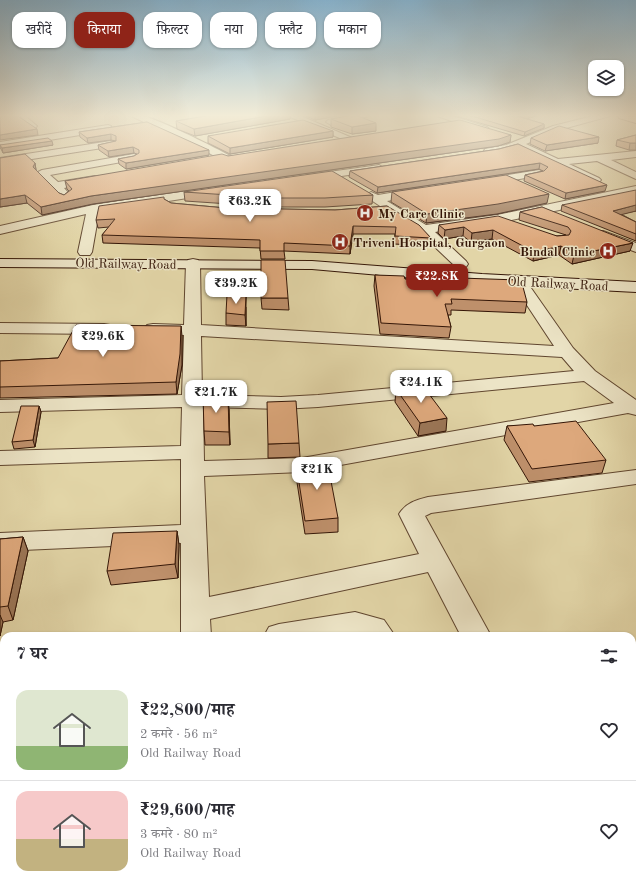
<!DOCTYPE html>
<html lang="hi">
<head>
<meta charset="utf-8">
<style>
  body { margin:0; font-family:"Old Standard TT","Noto Serif Devanagari",serif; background:#f2f2f3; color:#2b2b33; height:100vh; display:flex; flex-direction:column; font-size:15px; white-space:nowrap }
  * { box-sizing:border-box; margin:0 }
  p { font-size:13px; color:#7c7c81 }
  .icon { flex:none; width:22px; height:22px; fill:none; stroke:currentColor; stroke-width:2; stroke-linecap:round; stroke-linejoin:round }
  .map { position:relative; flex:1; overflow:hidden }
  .panel { position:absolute; left:0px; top:632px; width:636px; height:256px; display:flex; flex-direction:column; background:#fff; border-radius:12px 12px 0 0; box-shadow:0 1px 3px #0004 }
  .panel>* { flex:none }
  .hud { position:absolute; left:12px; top:12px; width:400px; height:36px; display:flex; gap:8px }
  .fabs { position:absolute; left:588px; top:60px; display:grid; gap:8px }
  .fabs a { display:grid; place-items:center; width:36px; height:36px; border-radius:8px; background:#fff; box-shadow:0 1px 3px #0004; font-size:20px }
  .price { position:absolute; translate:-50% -34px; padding:0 9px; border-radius:8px; background:#fff; color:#222; font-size:13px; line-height:26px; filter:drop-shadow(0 1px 2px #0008) }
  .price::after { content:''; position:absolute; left:50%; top:24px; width:12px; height:9px; margin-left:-6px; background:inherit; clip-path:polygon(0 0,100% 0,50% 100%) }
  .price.current { background:#8f2418; color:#fff }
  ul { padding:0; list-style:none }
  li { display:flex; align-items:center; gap:12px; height:100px; padding:0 16px }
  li+li { border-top:1px solid #e1e1e2 }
  li span { display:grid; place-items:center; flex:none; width:112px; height:80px; border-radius:12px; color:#555 }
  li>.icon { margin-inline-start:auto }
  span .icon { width:48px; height:48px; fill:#fffc; stroke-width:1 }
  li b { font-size:17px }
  h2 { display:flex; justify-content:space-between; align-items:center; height:48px; padding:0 16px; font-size:17px }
  .pill { padding:0 14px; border-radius:12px; background:#fff; box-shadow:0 1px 3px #0004; font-size:14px; line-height:36px }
  .pill.current { background:#8f2418; color:#fff }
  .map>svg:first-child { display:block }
</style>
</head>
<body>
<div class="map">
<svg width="636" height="888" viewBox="0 0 636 888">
  <rect width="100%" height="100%" fill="#e2d5a7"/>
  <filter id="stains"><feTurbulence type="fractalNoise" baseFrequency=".005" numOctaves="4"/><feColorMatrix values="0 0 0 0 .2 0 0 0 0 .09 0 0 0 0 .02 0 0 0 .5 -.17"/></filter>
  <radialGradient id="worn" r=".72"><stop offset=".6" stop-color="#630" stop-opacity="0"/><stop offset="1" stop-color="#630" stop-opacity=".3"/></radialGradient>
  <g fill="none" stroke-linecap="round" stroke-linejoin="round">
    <!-- street casing -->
    <g stroke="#60462f" stroke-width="2">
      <path id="street" d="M15 116H25L37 126 35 128H29Z
        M131 116C135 116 139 116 143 116 162 120 262 169 272 183L270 185H262L224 161 190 143Z
        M288 116H301L357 140 355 142H349Z
        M348 116H369L331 125 326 122 328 120Z
        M437 116H452L487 127 489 129 484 132Z
        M593 116H610L559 130 526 144 558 159 636 151V157L611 160 636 172V179L597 161 569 164 599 178 601 180 599 182 595 183 517 148 489 154 484 151 485 149 506 145 553 126Z
        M108 125 111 126V130L0 148V142Z
        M111 141 115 142 116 144 115 146 0 164V158Z
        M134 154 139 157 138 159 50 175 58 182 95 176 101 179 95 182 64 188 72 197 66 201 62 200 36 173 42 170Z
        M379 165 384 168 383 170 307 181 301 178 307 175Z
        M539 170 545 173 543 175 484 185 478 182 484 179Z
        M215 186 219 187 221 190 219 193 99 212 92 252 90 255H80L78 252 86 214 0 234V226L93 205Z
        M636 186V194L497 223 435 232 466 261 468 264 466 267H456L419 232 365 196 371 192 378 195 420 188 424 189 426 192 424 195 387 201 426 225 497 215Z
        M603 231 636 243V252L598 238 596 235 598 232Z
        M193 259 198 260 200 263 201 325 554 346 511 281 514 278H524L573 348 595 371 636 400V415L628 413 302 472 204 476 209 597 419 554 399 514C406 503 416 500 428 497L636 470V484L431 513 425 516 491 636H461L428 572 210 619 211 636H181V543L0 551V533L181 525V459L0 465V451L181 446 182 407 0 412V400L182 395 184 335 147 333 144 329 147 325 153 324 184 325 186 263 188 260ZM201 336 562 357 574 371 318 395 281 397 202 395ZM584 381 614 403 302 458 204 461 203 407 281 409 318 407Z
        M0 323 104 324 110 325 113 329 110 333 104 334 0 333Z
        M355 612 384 620 395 636H264L269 627 279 624Z
        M636 864V888H579L581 884H632V865Z
        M175 884H215V888H175Z"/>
    </g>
    <!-- secondary casing -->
    <g stroke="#341607" stroke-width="2">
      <path id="secondary" d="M618 116 636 117V123L619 118Z
        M0 259 312 261 482 274 636 282V292L482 284 312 269 0 267Z"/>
    </g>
    <!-- street -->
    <use href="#street" fill="#ece4c6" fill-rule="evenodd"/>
    <!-- secondary -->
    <use href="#secondary" fill="#ece4c6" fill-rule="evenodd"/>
  </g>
  <!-- wall -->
  <path fill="#be906b" stroke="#341607" d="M206 116H290V119L195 136 177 129 176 121Z
    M306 116H337L315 120Z
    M456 116H536L526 119 544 124V128L524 136Z
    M331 119 376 131 352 134 331 127Z
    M147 122 209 155 126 169 119 164 118 159 134 156 137 154 134 153 109 157 99 150 98 145 116 141 111 140 88 143 80 137 79 132Z
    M333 131V137L230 154 208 143V136Z
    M511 135 510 142 498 146 93 204 42 215 27 203 0 207V158L35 163 36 170 59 193 64 195 69 191 67 189 65 181 228 156Z
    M636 135V150H629L616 146 617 140Z
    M531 138 598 143 545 151 530 144Z
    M518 144 605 191 565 199 524 181 525 175 543 171 539 169 377 193 349 177 350 171 499 149Z
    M0 145H53L3 153 1 149Z
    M184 192 373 195 372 204 325 207H274L185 201Z
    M392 192 547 203 497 214 426 223 391 202Z
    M164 199 171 203 226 208 335 210 387 206 431 238 430 246 394 244 395 234H353L350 254 284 251 285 259H261L260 248 103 243 102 235 109 227 98 228 96 220Z
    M562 205 636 211 621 214 636 222V241L561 211Z
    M542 207 630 251 572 264 559 255 533 261 492 239 471 242 463 236 444 239 438 233 439 225 557 236 566 235 519 220 520 212Z
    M375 275 405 279 460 281V278L527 302 525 313 451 310V315H448L451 327 449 338 380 334 374 286Z
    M261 298H288L289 310 262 309Z
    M246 307V326L226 325V313Z
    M182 336V365L177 394 0 398V361L58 358Z
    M396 389 446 431 418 436 395 402Z
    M39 406 41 412 35 447 14 449 12 442Z
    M229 409 230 445H205L204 431Z
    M507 426H534L606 460 602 473 529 482 504 440Z
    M299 443 300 457 268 458V444Z
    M296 463 338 518V532L305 534 296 476Z
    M177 531 179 545 178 578 111 585 107 571Z
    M23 537 28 551 13 620 3 622 0 636V539Z"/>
  <!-- shaded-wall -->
  <path fill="#9b7657" stroke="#341607" d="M266 116H290V119L195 136 194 129Z
    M315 116H337L315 120Z
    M517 116H536L516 121Z
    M376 123V131L352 134V127Z
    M544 124V128L524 136 525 132Z
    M37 129 38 135 0 140V135Z
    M333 131V137L230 154V148Z
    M111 134V140L88 143 87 138Z
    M511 135 510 142 498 146 93 204 42 215 41 207 91 196Z
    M599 137 598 143 545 151 547 145Z
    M52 141 53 145 3 153 2 148Z
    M630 143H636V150H629Z
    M133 147 134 153 109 157 108 151Z
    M209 150V155L126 169V163Z
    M35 163 36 170 33 167Z
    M540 163 539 169 377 193 378 187Z
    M607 185 605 191 565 199 566 193Z
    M549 194 547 203 497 214 426 223 427 214Z
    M25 195 27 203 0 207V199Z
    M636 205V211L612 217 613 211Z
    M353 226V234L350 254V246Z
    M464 227 463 236 444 239 445 230Z
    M493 230 492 239 471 242 472 233Z
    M633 243 630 251 572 264 574 255Z
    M561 246 559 255 533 261 534 252Z
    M246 295V326L245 315Z
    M181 326 182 336V365L177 394 176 382Z
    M228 396 229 409 230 445 229 432Z
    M39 406 41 412 35 447 33 440Z
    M447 418 446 431 418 436 420 423Z
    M177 531 179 545 178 578 175 564Z
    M23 537 28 551 13 620 8 606Z
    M0 615 3 622 0 636Z"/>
  <!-- building -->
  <path fill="#dda87c" stroke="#341607" d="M0 116H18L37 129 0 135Z
    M206 116H266L194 129 176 121Z
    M348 116H358L376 123 352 127 331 119Z
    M472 116H517L544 124 525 132Z
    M303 120 333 131 230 148 208 136Z
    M460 120 511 135 499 139 91 196 41 207 25 195 0 199V158L25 154 35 163 33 167 59 193 64 195 72 189 65 181 222 154 228 156Z
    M147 122 209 150 126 163 118 159 134 156 139 153V150L133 147 108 151 98 145 116 141V136L111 134 87 138 79 132Z
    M559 126 599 137 547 145 531 138Z
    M636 135V143H630L617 140Z
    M48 138 52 141 2 148 0 145Z
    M518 144 607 185 566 193 525 175 544 171 548 167 540 163 378 187 350 171 499 149Z
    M332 171 373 195 325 198H274L184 192Z
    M506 175 549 194 498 204 427 214 392 192Z
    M636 190V205L613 211 636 222V234L562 205Z
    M164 197V199L171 203 226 208 335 210 387 206 419 225 431 238 395 236 396 227 353 226 350 246 284 243V251H260V240L102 235 115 219 96 220 99 206Z
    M542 207 633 243 574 255 561 246 534 252 493 230 472 233 464 227 445 230 439 225 498 216 557 236 569 235 571 231 568 227 520 212Z
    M261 260H285L288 298H261Z
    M375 275 404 276 405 279 460 281V278L518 280 523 287 527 302 451 299 452 304H445L451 327 381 323Z
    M227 295H246L245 315 226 313Z
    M76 325 181 326 180 354 176 382 0 387V361L58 358Z
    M423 386 447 418 420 423 396 389Z
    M203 396H228L229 432 204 431Z
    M296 401 299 443 268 444 267 402Z
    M21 406H39L33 440 12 442Z
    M576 421 606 460 532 469 507 426 533 424 534 426Z
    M327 460 338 518 305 521 296 463Z
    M177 531 175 564 107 571 113 533Z
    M23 537 8 606 0 607V539Z"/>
  <!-- sky -->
  <linearGradient id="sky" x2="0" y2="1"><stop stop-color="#87b5d2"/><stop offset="0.48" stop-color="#f2ecd7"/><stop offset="1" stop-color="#f2ecd7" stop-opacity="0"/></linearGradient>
  <rect width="636" height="241" fill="url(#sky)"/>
  <!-- icons -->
  <defs>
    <g id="hospital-disc" transform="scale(0.9)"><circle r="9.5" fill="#8f2418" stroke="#ece4c6"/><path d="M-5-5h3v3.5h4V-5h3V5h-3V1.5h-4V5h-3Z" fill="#fff"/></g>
  </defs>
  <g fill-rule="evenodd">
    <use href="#hospital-disc" x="365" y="213"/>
    <use href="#hospital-disc" x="340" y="242"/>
    <use href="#hospital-disc" x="608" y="251"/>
  </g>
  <g text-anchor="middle" stroke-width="3" stroke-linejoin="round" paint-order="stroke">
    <!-- far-poi labels -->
    <g font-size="13" font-weight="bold" fill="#341607" stroke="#ece4c6" text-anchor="start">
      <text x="378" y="218">My Care Clinic</text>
      <text x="353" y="247">Triveni Hospital, Gurgaon</text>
      <text x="595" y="256" text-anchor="end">Bindal Clinic</text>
    </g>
    <!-- far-street labels -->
    <g font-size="13" fill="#341607" stroke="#ece4c6">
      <text transform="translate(126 263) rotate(1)" y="5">Old Railway Road</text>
      <text transform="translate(558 283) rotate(3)" y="5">Old Railway Road</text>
    </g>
  </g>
  <rect width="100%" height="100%" filter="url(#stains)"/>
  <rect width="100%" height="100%" fill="url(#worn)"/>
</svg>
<div class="fabs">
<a><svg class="icon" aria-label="layers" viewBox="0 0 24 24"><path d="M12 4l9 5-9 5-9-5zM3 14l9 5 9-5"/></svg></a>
</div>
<b class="price" style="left:250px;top:223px">₹63.2K</b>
<b class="price current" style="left:437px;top:298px">₹22.8K</b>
<b class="price" style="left:236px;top:305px">₹39.2K</b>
<b class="price" style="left:103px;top:358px">₹29.6K</b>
<b class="price" style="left:421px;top:404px">₹24.1K</b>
<b class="price" style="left:216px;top:414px">₹21.7K</b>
<b class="price" style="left:317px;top:491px">₹21K</b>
<div class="hud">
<a class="pill">खरीदें</a>
<a class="pill current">किराया</a>
<a class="pill">फ़िल्टर</a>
<a class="pill">नया</a>
<a class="pill">फ़्लैट</a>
<a class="pill">मकान</a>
</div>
<section class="panel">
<h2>7 घर<svg class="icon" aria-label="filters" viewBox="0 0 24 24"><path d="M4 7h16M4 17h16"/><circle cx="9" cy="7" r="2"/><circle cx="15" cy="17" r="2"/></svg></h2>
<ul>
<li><span style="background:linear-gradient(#dfe7d0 70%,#8fb573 0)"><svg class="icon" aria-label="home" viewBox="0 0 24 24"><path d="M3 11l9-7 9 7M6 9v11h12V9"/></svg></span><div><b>₹22,800/माह</b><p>2 कमरे · 56 m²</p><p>Old Railway Road</p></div><svg class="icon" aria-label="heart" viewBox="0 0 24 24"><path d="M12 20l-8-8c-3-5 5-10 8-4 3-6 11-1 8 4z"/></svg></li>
<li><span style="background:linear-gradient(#f6c9c9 60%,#c2b280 0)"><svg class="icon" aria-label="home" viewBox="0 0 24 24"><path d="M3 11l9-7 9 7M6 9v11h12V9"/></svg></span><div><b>₹29,600/माह</b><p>3 कमरे · 80 m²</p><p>Old Railway Road</p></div><svg class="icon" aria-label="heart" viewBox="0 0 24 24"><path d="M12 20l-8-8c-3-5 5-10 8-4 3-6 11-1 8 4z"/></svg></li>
</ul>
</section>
</div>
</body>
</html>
